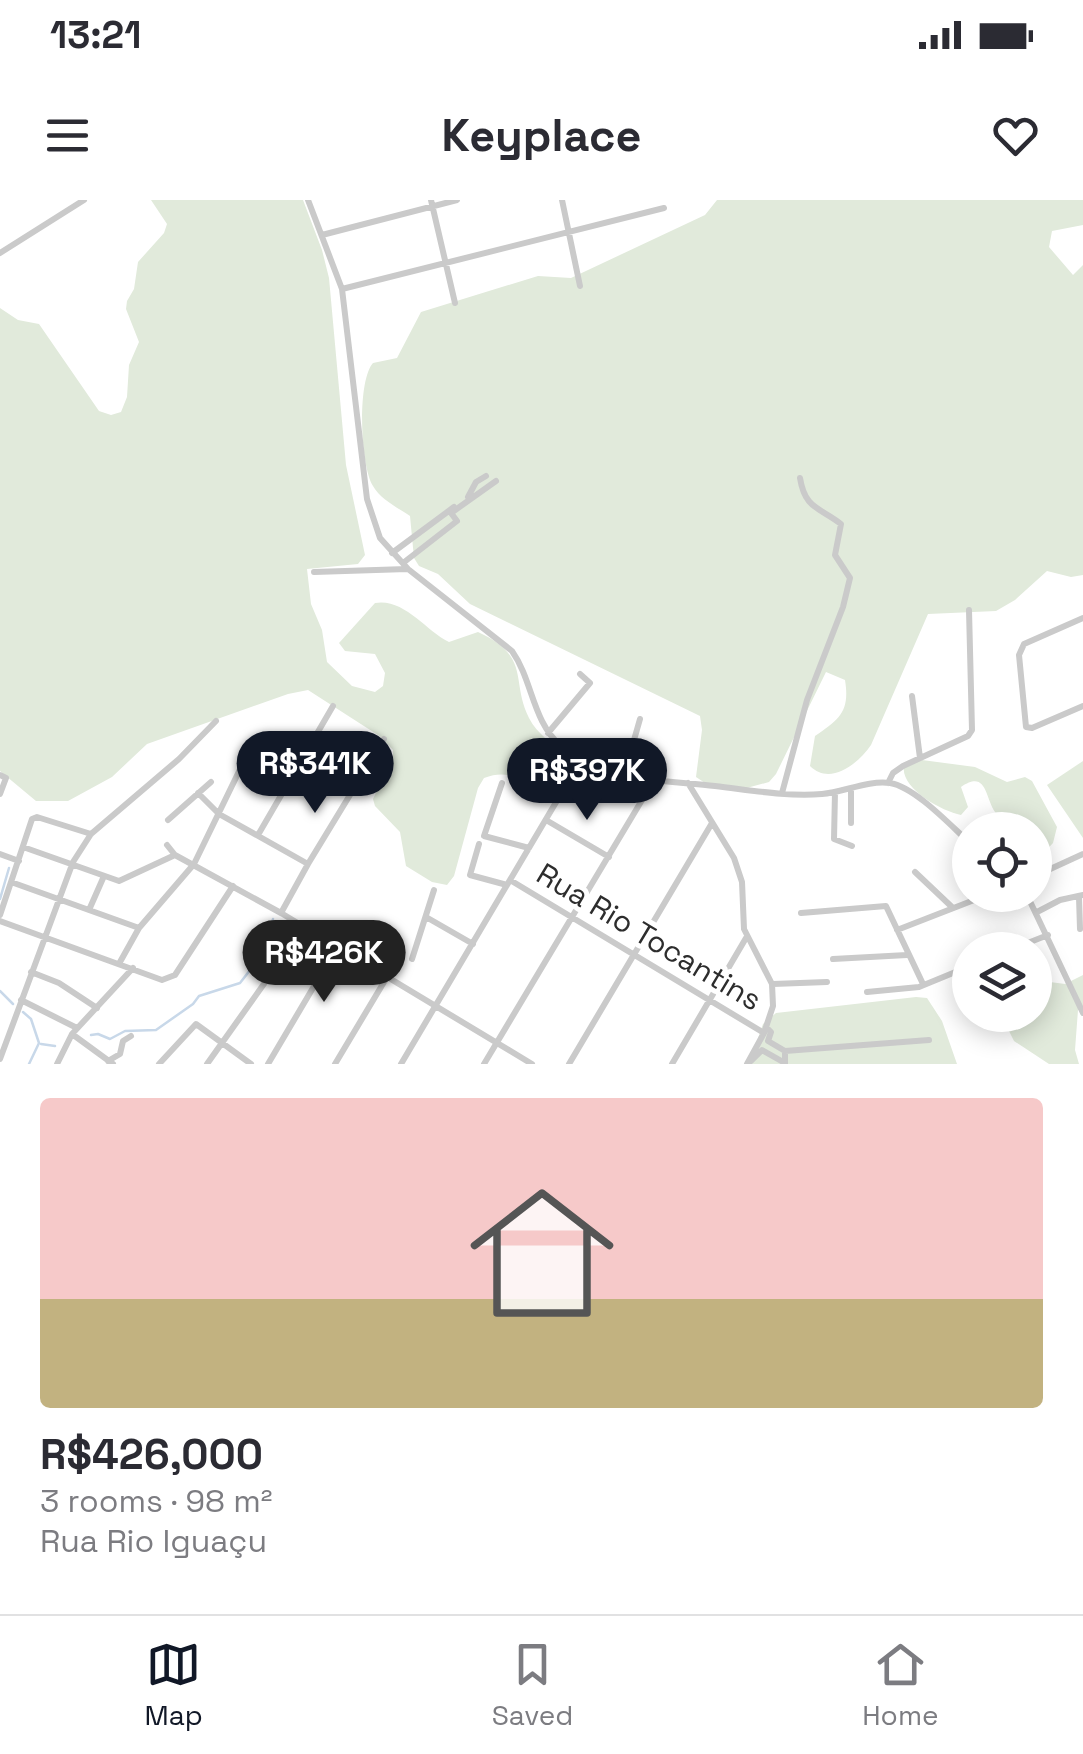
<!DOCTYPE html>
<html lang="en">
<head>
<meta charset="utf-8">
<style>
  body { margin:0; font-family:"Space Grotesk",sans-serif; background:#f2f2f3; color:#2b2b33; height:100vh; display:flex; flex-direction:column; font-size:38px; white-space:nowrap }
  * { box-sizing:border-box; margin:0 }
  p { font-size:32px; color:#7c7c81 }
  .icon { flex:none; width:55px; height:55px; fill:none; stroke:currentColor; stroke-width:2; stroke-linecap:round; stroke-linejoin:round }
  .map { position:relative; height:864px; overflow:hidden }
  .panel { display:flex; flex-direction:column; background:#fff; flex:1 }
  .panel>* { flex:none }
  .controls { position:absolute; left:952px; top:612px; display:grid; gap:20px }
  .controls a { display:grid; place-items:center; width:100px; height:100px; border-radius:50%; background:#fff; box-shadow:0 5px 25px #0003; font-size:50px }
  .price { position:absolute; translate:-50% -85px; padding:0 22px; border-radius:35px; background:#111827; color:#fff; font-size:32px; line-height:65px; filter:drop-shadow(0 2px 5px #0008) }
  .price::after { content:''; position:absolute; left:50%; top:60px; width:30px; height:22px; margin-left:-15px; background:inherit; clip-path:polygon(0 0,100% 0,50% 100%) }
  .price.active { background:#222; color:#fff }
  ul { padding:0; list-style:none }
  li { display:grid; align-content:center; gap:20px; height:530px; padding:0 40px }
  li+li { border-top:2px solid #e1e1e2 }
  li span { display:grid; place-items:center; height:310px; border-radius:10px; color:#555 }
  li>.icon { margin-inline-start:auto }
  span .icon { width:180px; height:180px; fill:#fffc; stroke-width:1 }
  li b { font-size:42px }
  .status { display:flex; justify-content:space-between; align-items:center; height:70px; padding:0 50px; background:#fff; direction:ltr }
  .status svg { height:28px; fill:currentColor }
  header { display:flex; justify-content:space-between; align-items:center; height:130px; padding:0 40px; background:#fff; font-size:45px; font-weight:700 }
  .dock { display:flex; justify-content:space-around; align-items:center; height:140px; border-top:2px solid #e1e1e2; background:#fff; font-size:28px; color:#7c7c81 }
  .dock a { display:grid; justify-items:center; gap:5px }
  .dock .active { color:#111827 }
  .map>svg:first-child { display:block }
</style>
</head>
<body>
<div class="status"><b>13:21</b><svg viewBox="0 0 49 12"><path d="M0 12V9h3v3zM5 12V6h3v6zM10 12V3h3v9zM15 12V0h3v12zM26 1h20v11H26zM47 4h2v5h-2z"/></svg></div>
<header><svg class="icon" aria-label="menu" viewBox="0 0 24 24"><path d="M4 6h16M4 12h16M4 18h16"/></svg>Keyplace<svg class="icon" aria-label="heart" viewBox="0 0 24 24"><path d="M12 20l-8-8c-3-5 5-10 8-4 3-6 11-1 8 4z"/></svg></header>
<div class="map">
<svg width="1083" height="864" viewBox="0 0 1083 864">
  <rect width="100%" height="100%" fill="#fff"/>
  <!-- green -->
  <path fill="#e1eadb" d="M151 0H303L322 50 329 78 346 265 365 355 358 364 307 369 311 404 322 430 327 462 352 486 375 492 383 486 385 473 375 454 345 451 339 443 375 403C404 398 425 430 449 442L478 432C532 457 510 480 529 518 537 535 556 544 565 561L564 570 549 593C525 588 515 566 484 578L478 588 454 676 447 685 432 682 406 666 400 632 375 606 373 599 393 558V550L381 537 308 490 288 494 147 544 112 577 68 601H36L0 571V108L18 120 39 124 99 211 111 215 121 212 127 197 129 165 139 142 126 109 127 101 134 89 138 62 164 33 167 24Z
    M717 0H1083V25L1052 31 1049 47 1073 75 1083 65V375L1071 377 1047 371 1015 400 996 411 928 414 871 545C858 564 830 586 810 566L815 536C840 519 850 511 845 480L826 472 776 574 769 582 743 589 708 585 696 577 702 530 700 516 470 404 438 374 419 366 414 358 410 316C398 308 380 299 373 286 360 265 357 181 373 163L397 158 421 112 538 76 571 78 705 15Z
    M922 560 975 567 1007 582 1025 577 1032 581 1057 627 1053 643 1035 662V630H1014C1009 623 1000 619 995 612 985 598 987 569 961 587L968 607 961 615C941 611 900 588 904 566Z
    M1083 561V638L1047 585Z
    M1083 775V806L1078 810 1075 850 1079 864H1049L1014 841 1001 815H1035V780L1065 784Z
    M916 797 927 798 942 821 957 864H749L763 824 776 813Z"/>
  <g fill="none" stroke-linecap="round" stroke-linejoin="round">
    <!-- stream -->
    <path stroke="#c8d8e9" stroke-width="2.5" d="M0 699 9 668
      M0 791 13 804
      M23 812 31 819 39 843 29 864
      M91 835 98 834 110 839 125 831 156 830 193 804 199 796 240 783 264 752 273 719
      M41 844 55 846"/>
    <!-- minor -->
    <path stroke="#cacaca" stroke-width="6" d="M308 0 342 89 367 299 380 338 408 369 512 451C533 481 532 521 561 546 602 582 664 580 715 586 750 590 787 597 822 594 844 592 868 580 890 583 915 587 951 626 970 643
      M431 0 455 103
      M562 0 580 86
      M322 35 457 0
      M0 53 84 0
      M342 89 664 8
      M468 297 476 282 486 276
      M392 353 454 307
      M403 363 457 321 451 313 496 281
      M314 372 407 369
      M1083 418 1024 444 1019 455 1026 527 1032 528 1083 506
      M912 496 920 558
      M548 533 590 483 580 474
      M0 575 6 578 0 594
      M624 575 640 519
      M502 583 484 636 529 648
      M688 583 734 658 742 682 744 729 772 784 773 806 764 833 747 864
      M888 583 893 573 903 566 968 536 972 530 969 410
      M835 592 834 639 852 646
      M198 593 219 614 308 664
      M782 593 807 500 843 407 850 378 835 355 841 324C819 307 805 309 800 278
      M168 620 211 582
      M546 620 609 657
      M851 623V588
      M258 635 333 506
      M479 644 470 675 507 685
      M167 645 175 655 281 713 532 864
      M23 647 119 681 175 655
      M0 654 19 661
      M915 672 953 708
      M1035 676 1083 654
      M510 680 764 833
      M11 682 139 728
      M1027 695 1083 813
      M1079 697 1080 729
      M89 710 104 676
      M1037 712 1060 700 1083 695
      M281 713 308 664 384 539
      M801 713 886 706 923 784
      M0 715 32 619 37 617 91 634
      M426 717 473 744
      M0 721 162 780 175 775 233 686
      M897 730 987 695
      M1010 750 1048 735
      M412 759 434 690
      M833 759 907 755
      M120 762 139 728 194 664 246 557
      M31 772 59 783 97 808
      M773 784 827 782
      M867 792 919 787 970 766
      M21 800 77 828
      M766 827 771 832 768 841 785 851
      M72 834 113 864
      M0 859 73 662 91 634 179 559 216 521
      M108 861 120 854 123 841 131 836
      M751 861 762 850 785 863
      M57 864 72 834 133 768
      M159 864 196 824 251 864
      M207 864 266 781
      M268 864 349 727
      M335 864 387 777
      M401 864 581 560
      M484 864 654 580
      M569 864 712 623
      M672 864 746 738
      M785 864V851L929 840"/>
  </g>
  <g text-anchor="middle" stroke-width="10" stroke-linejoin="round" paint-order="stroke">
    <!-- street labels -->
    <g font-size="30" fill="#2d2d2d" stroke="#fff">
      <text transform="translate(649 737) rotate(31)" y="10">Rua Rio Tocantins</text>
    </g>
  </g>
</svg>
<div class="controls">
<a><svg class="icon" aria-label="locate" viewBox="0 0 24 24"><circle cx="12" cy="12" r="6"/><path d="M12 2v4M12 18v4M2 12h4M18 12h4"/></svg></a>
<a><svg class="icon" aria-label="layers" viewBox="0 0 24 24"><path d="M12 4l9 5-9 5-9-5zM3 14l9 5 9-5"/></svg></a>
</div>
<b class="price" style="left:315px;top:616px">R$341K</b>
<b class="price" style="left:587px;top:623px">R$397K</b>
<b class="price active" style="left:324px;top:805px">R$426K</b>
</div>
<section class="panel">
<ul>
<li><span style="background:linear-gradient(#f6c9c9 65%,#c2b280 0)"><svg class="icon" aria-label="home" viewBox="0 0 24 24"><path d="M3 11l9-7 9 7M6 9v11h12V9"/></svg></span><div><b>R$426,000</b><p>3 rooms · 98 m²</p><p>Rua Rio Iguaçu</p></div></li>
</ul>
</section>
<nav class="dock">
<a class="active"><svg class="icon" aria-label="map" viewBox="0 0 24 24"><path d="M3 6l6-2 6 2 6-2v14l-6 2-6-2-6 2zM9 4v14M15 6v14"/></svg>Map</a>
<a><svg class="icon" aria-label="saved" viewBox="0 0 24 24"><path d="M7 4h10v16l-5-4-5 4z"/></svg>Saved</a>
<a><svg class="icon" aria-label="home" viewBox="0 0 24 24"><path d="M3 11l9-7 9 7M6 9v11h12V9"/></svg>Home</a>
</nav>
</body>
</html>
